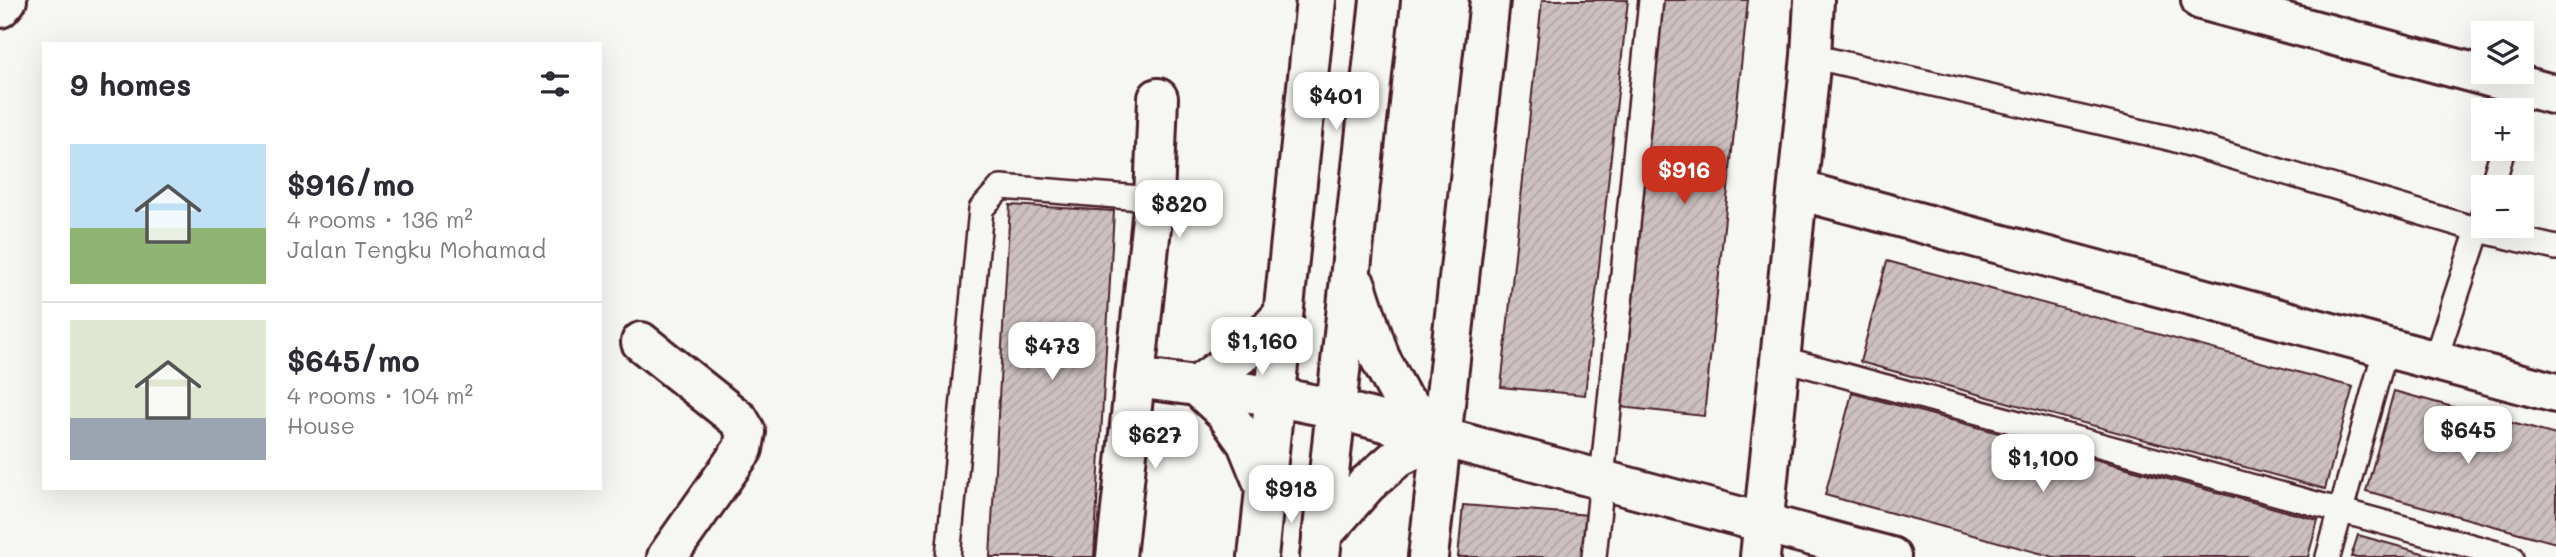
<!DOCTYPE html>
<html lang="en">
<head>
<meta charset="utf-8">
<style>
  body { margin:0; font-family:Mali,sans-serif; background:#f2f2f3; color:#2b2b33; height:100vh; display:flex; flex-direction:column; font-size:26px; white-space:nowrap }
  * { box-sizing:border-box; margin:0 }
  p { font-size:23px; color:#7c7c81 }
  .icon { flex:none; width:38px; height:38px; fill:none; stroke:currentColor; stroke-width:2; stroke-linecap:round; stroke-linejoin:round }
  .map { position:relative; flex:1; overflow:hidden }
  .drawer { position:absolute; left:42px; top:42px; width:560px; height:448px; display:flex; flex-direction:column; background:#fff; border-radius:0px; box-shadow:0 7px 28px #0002 }
  .drawer>* { flex:none }
  .controls { position:absolute; left:2471px; top:21px; display:grid; gap:14px }
  .controls a { display:grid; place-items:center; width:63px; height:63px; border-radius:0px; background:#fff; box-shadow:0 7px 28px #0002; font-size:35px }
  .price { position:absolute; translate:-50% -60px; padding:0 16px; border-radius:14px; background:#fff; color:#222; font-size:23px; line-height:46px; filter:drop-shadow(0 2px 4px #0008) }
  .price::after { content:''; position:absolute; left:50%; top:42px; width:21px; height:16px; margin-left:-10px; background:inherit; clip-path:polygon(0 0,100% 0,50% 100%) }
  .price.on { background:#c8321e; color:#fff }
  ul { padding:0; list-style:none }
  li { display:flex; align-items:center; gap:21px; height:175px; padding:0 28px }
  li+li { border-top:2px solid #e1e1e2 }
  li span { display:grid; place-items:center; flex:none; width:196px; height:140px; border-radius:0px; color:#555 }
  li>.icon { margin-inline-start:auto }
  span .icon { width:84px; height:84px; fill:#fffc; stroke-width:1 }
  li b { font-size:30px }
  h2 { display:flex; justify-content:space-between; align-items:center; height:84px; padding:0 28px; font-size:30px }
  .map>svg:first-child { display:block }
</style>
</head>
<body>
<div class="map">
<svg width="2556" height="557" viewBox="0 0 2556 557">
  <defs>
    <pattern id="building-hatch" width="6" height="6" patternUnits="userSpaceOnUse" patternTransform="scale(1.75)"><rect width="6" height="6" fill="#ccc1c0"/><path d="M-1 1l2-2M0 6l6-6M5 7l2-2" fill="none" stroke="#b1a5a5"/></pattern>
  </defs>
  <rect width="100%" height="100%" fill="#f6f6f2"/>
  <filter id="ink" filterUnits="userSpaceOnUse"><feTurbulence type="fractalNoise" baseFrequency=".0143" numOctaves="2"/><feDisplacementMap in="SourceGraphic" scale="14" xChannelSelector="R" yChannelSelector="G"/><feConvolveMatrix kernelMatrix="1 2 1 2 8 2 1 2 1" color-interpolation-filters="sRGB"/></filter>
  <g filter="url(#ink)">
    <!-- building -->
    <path fill="url(#building-hatch)" stroke="#4a1f2b" stroke-width="2" d="M1542 0H1628L1585 395 1501 387Z
      M1663 0H1748L1704 416 1620 407Z
      M1010 205 1114 211 1094 557H990Z
      M1887 261 2353 387 2325 489 1860 362Z
      M2394 391 2556 435V543L2366 491Z
      M1852 393 2318 520 2308 557H2054L1825 495Z
      M1463 505 1589 515 1586 557H1458Z
      M2358 535 2437 557H2351Z"/>
    <g fill="none" stroke-linecap="round" stroke-linejoin="round">
      <!-- lane casing -->
      <g stroke="#4a1f2b" stroke-width="28">
        <path id="lane" d="M1811 56 2169 138 2479 230 2556 248
          M2514 110 2522 86
          M2492 187 2503 149
          M1780 358 2511 557
          M2435 360 2483 215
          M948 557 981 209 1001 187 1154 199
          M1594 557 1651 0
          M2328 557 2386 347"/>
      </g>
      <!-- street casing -->
      <g stroke="#4a1f2b" stroke-width="44">
        <path id="street" d="M2201 0 2556 95
          M0 8 7 0
          M1798 190 2556 393
          M641 342 739 420 746 432 743 449 667 557
          M1135 378 1273 396 1336 409 1891 557
          M1116 557 1154 199 1158 98
          M1428 557 1490 0
          M1760 557 1811 56 1814 0"/>
      </g>
      <!-- secondary casing -->
      <g stroke="#4a1f2b" stroke-width="44">
        <path id="secondary" d="M1264 485 1247 443 1224 411 1197 386 1258 342 1282 316
          M1322 535 1367 484 1398 457 1441 435 1402 399 1380 358 1356 285
          M1258 557 1316 0
          M1320 557 1380 0"/>
      </g>
      <!-- lane -->
      <use href="#lane" stroke="#f6f6f2" stroke-width="23"/>
      <!-- street -->
      <use href="#street" stroke="#f6f6f2" stroke-width="38"/>
      <!-- secondary -->
      <use href="#secondary" stroke="#f6f6f2" stroke-width="38"/>
    </g>
  </g>
</svg>
<div class="controls">
<a><svg class="icon" aria-label="layers" viewBox="0 0 24 24"><path d="M12 4l9 5-9 5-9-5zM3 14l9 5 9-5"/></svg></a>
<a>+</a>
<a>−</a>
</div>
<b class="price" style="left:1336px;top:132px">$401</b>
<b class="price on" style="left:1684px;top:206px">$916</b>
<b class="price" style="left:1179px;top:240px">$820</b>
<b class="price" style="left:1262px;top:377px">$1,160</b>
<b class="price" style="left:1052px;top:382px">$473</b>
<b class="price" style="left:2468px;top:466px">$645</b>
<b class="price" style="left:1155px;top:471px">$627</b>
<b class="price" style="left:2043px;top:494px">$1,100</b>
<b class="price" style="left:1291px;top:525px">$918</b>
<section class="drawer">
<h2>9 homes<svg class="icon" aria-label="filters" viewBox="0 0 24 24"><path d="M4 7h16M4 17h16"/><circle cx="9" cy="7" r="2"/><circle cx="15" cy="17" r="2"/></svg></h2>
<ul>
<li><span style="background:linear-gradient(#bfe0f5 60%,#8fb573 0)"><svg class="icon" aria-label="home" viewBox="0 0 24 24"><path d="M3 11l9-7 9 7M6 9v11h12V9"/></svg></span><div><b>$916/mo</b><p>4 rooms · 136 m²</p><p>Jalan Tengku Mohamad</p></div></li>
<li><span style="background:linear-gradient(#dfe7d0 70%,#9aa5b1 0)"><svg class="icon" aria-label="home" viewBox="0 0 24 24"><path d="M3 11l9-7 9 7M6 9v11h12V9"/></svg></span><div><b>$645/mo</b><p>4 rooms · 104 m²</p><p>House</p></div></li>
</ul>
</section>
</div>
</body>
</html>
